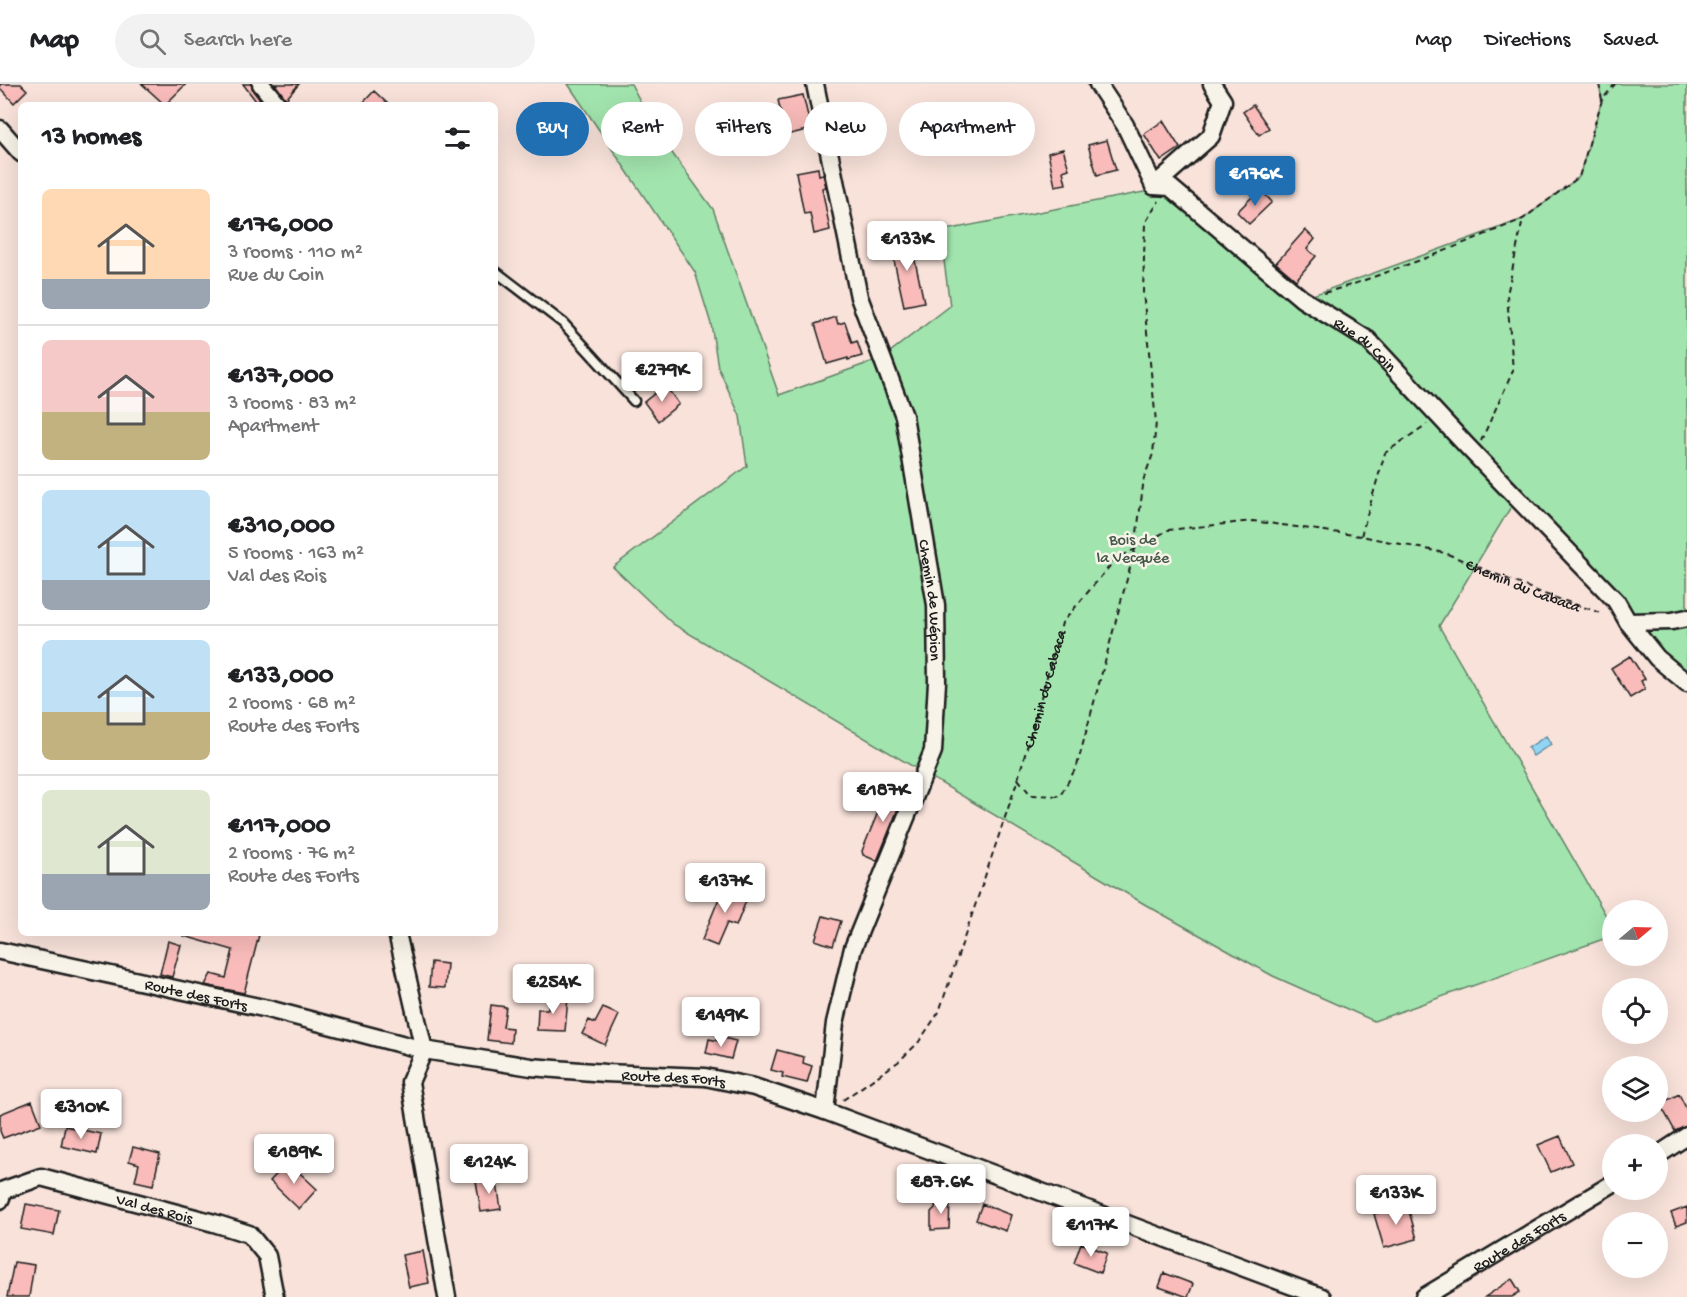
<!DOCTYPE html>
<html lang="en">
<head>
<meta charset="utf-8">
<style>
  body { margin:0; font-family:"Gochi Hand",sans-serif; background:#f2f2f2; color:#202124; height:100vh; display:flex; flex-direction:column; font-size:22px; white-space:nowrap }
  * { box-sizing:border-box; margin:0 }
  p { font-size:20px; color:#757577 }
  .icon { flex:none; width:33px; height:33px; fill:none; stroke:currentColor; stroke-width:2; stroke-linecap:round; stroke-linejoin:round }
  .map { position:relative; flex:1; overflow:hidden }
  .panel { position:absolute; left:18px; top:18px; width:480px; height:834px; display:flex; flex-direction:column; background:#fff; border-radius:9px; box-shadow:0 6px 24px #0002 }
  .panel>* { flex:none }
  .top-card { position:absolute; left:516px; top:18px; width:570px; height:54px; display:flex; gap:12px }
  .needle { width:39px; rotate:71deg }
  .buttons { position:absolute; left:1602px; top:816px; display:grid; gap:12px }
  .buttons a { display:grid; place-items:center; width:66px; height:66px; border-radius:50%; background:#fff; box-shadow:0 6px 24px #0002; font-size:30px }
  .price { position:absolute; translate:-50% -51px; padding:0 14px; border-radius:6px; background:#fff; color:#222; font-size:20px; line-height:39px; filter:drop-shadow(0 2px 3px #0008) }
  .price::after { content:''; position:absolute; left:50%; top:36px; width:18px; height:14px; margin-left:-9px; background:inherit; clip-path:polygon(0 0,100% 0,50% 100%) }
  .price.selected { background:#1f6fb2; color:#fff }
  ul { padding:0; list-style:none }
  li { display:flex; align-items:center; gap:18px; height:150px; padding:0 24px }
  li+li { border-top:2px solid #e0e0e0 }
  li span { display:grid; place-items:center; flex:none; width:168px; height:120px; border-radius:9px; color:#555 }
  li>.icon { margin-inline-start:auto }
  span .icon { width:72px; height:72px; fill:#fffc; stroke-width:1 }
  li b { font-size:26px }
  h2 { display:flex; justify-content:space-between; align-items:center; height:72px; padding:0 24px; font-size:26px }
  .pill { padding:0 21px; border-radius:27px; background:#fff; box-shadow:0 6px 24px #0002; font-size:21px; line-height:54px }
  .pill.selected { background:#1f6fb2; color:#fff }
  header { display:flex; align-items:center; gap:36px; box-sizing:border-box; height:84px; padding:0 30px; background:#fff; border-bottom:2px solid #e0e0e0 }
  header strong { font-size:28px }
  nav { display:flex; gap:33px; margin-inline-start:auto; font-size:21px }
  .search { width:420px; height:54px; background:#f2f2f2; display:flex; align-items:center; gap:15px; box-sizing:border-box; padding:0 21px; border-radius:33px; color:#757577; font-size:22px }
  .map>svg:first-child { display:block }
</style>
</head>
<body>
<header>
<strong>Map</strong>
<div class="search"><svg class="icon" aria-label="search" viewBox="0 0 24 24"><circle cx="10" cy="10" r="6"/><path d="M15 15l6 6"/></svg>Search here</div>
<nav><a>Map</a><a>Directions</a><a>Saved</a></nav>
</header>
<div class="map">
<svg width="1687" height="1213" viewBox="0 0 1687 1213">
  <rect width="100%" height="100%" fill="#f8e2da"/>
  <filter id="ink" filterUnits="userSpaceOnUse"><feTurbulence type="fractalNoise" baseFrequency=".0167" numOctaves="2"/><feDisplacementMap in="SourceGraphic" scale="12" xChannelSelector="R" yChannelSelector="G"/><feConvolveMatrix kernelMatrix="1 2 1 2 8 2 1 2 1" color-interpolation-filters="sRGB"/></filter>
  <g filter="url(#ink)">
    <!-- green -->
    <path fill="#a2e4ae" stroke="#5f8065" stroke-width="1.5" d="M568 0H631L656 47 713 125 779 311 882 274 950 222 940 147 1170 103 1302 215 1523 135 1579 93 1602 16 1599 0H1687V599L1515 416 1439 542 1612 842V852L1374 937 1273 892 1146 821 673 540 613 483 747 382 740 332 718 283 711 240 695 188Z"/>
    <!-- water -->
    <path fill="#92d4f4" stroke="#638a9e" stroke-width="1.5" d="M1546 652 1551 660 1533 672 1528 664Z"/>
    <!-- building -->
    <path fill="#f9bcba" stroke="#1c1c1c" stroke-width="1.5" d="M0 0H21L27 6 14 19 0 4Z
      M142 0H186L165 21Z
      M243 0H251L253 7 264 21H259Z
      M275 0H299L286 15Z
      M374 7 389 21H361Z
      M803 11 811 45 786 51 778 16Z
      M1253 21 1269 44 1259 51 1243 28Z
      M1163 37 1180 64 1161 77 1144 50Z
      M1107 56 1116 86 1097 91 1088 61Z
      M1063 65 1069 85 1063 87 1066 100 1055 102 1048 69Z
      M818 84 819 91 823 90 826 103 822 104 830 146 814 150 810 129 804 130 796 88Z
      M1260 105 1272 118 1249 140 1237 128Z
      M1305 146 1315 155 1307 165 1316 172 1296 196 1276 179Z
      M910 154 924 218 904 222 890 158Z
      M836 233 838 240 845 238 852 259 857 257 862 272 848 276V274L827 280 815 240Z
      M665 301 679 320 658 337 644 318Z
      M1630 572 1645 595 1641 597 1645 605 1630 614 1611 584Z
      M890 699 902 704 897 720 899 722 877 777 863 771 862 767Z
      M724 802 748 812 736 842 727 839 717 862 702 856Z
      M823 832 841 837 833 862 815 856Z
      M185 849H252L259 851 244 909 205 901 211 890 226 894 233 866 184 852Z
      M168 857 181 861 172 893 160 890Z
      M431 878 447 880 445 904 429 903Z
      M549 913 568 914 565 947 537 946 538 925H548Z
      M491 921 506 923 503 943 512 944 511 959 487 956Z
      M603 924 619 931 605 961 582 950 589 936 595 939Z
      M720 953 736 957 731 975 706 969 709 955 719 957Z
      M777 966 804 973 803 979 812 982 807 999 782 993 783 989 771 986Z
      M1679 1010 1687 1026V1042L1675 1047 1660 1020Z
      M32 1017 41 1040 3 1054 0 1047V1030Z
      M65 1042 101 1050 97 1070 61 1062Z
      M1560 1052 1572 1079 1551 1088 1538 1061Z
      M133 1063 160 1070 153 1101 135 1097 139 1080 129 1077Z
      M288 1078 317 1105 299 1125 270 1097Z
      M496 1093 501 1125 481 1128 476 1097Z
      M936 1115H950L949 1145 931 1146V1128L935 1124Z
      M26 1120 59 1126 54 1151 21 1145Z
      M982 1120 1011 1131 1006 1147 976 1136Z
      M1407 1120 1417 1155 1384 1164 1374 1130Z
      M1687 1123V1138L1676 1142 1671 1129Z
      M1081 1159 1107 1169 1100 1189 1074 1179Z
      M423 1167 429 1199 409 1203 402 1171Z
      M14 1178 34 1181 29 1213H7Z
      M1164 1189 1193 1200 1188 1213 1159 1203Z
      M1512 1195 1520 1208 1512 1213H1485Z"/>
    <g fill="none" stroke-linecap="round" stroke-linejoin="round">
      <!-- lane casing -->
      <g stroke="#1c1c1c" stroke-width="13">
        <path id="lane" d="M495 187 563 239 634 317"/>
      </g>
      <!-- street casing -->
      <g stroke="#1c1c1c" stroke-width="21">
        <g id="street">
          <path d="M261 0 278 21"/>
          <path id="s2" d="M815 0 859 213 904 332 936 521 937 598 933 667 853 864 835 939 825 1027"/>
          <path id="s3" d="M1098 0 1125 41 1154 102 1170 103 1302 215 1368 256 1465 360 1616 517 1628 538 1657 574 1687 599"/>
          <path d="M0 45 21 69"/>
          <path d="M1154 102 1211 52 1223 17 1212 0"/>
          <path d="M1628 538 1672 537 1687 534"/>
          <path d="M397 849 424 966 410 998 447 1213"/>
          <path id="s4" d="M0 867 268 925 424 966 531 983 605 989 705 993 754 1003 825 1027 1322 1213"/>
          <path d="M1658 1071 1687 1052"/>
          <path id="s5" d="M0 1116 4 1106 41 1093 214 1139 249 1150 267 1172 275 1213"/>
          <path id="s6" d="M1424 1213 1612 1100"/>
        </g>
      </g>
      <!-- path -->
      <g stroke="#1c1c1c" stroke-width="2" stroke-dasharray="6 4.5" stroke-linecap="butt">
        <path d="M1599 0 1602 16"/>
        <path d="M1324 209 1351 201 1437 170 1523 135 1579 93 1602 16 1615 0"/>
        <path d="M1481 357 1513 287 1507 211 1523 135"/>
        <path d="M1361 452 1385 369 1427 340"/>
        <path d="M1018 695 1031 711 1060 712 1077 682 1135 465 1144 394 1153 370 1156 338 1143 208 1145 139 1159 117"/>
        <path id="s1" d="M843 1016 898 978 918 959 939 928 1018 695 1062 539 1114 477 1168 446 1253 437 1361 452 1445 469 1544 510 1604 530"/>
      </g>
      <!-- lane -->
      <use href="#lane" stroke="#f7f3e8" stroke-width="8"/>
      <!-- street -->
      <use href="#street" stroke="#f7f3e8" stroke-width="16"/>
    </g>
  </g>
  <g text-anchor="middle" stroke-width="5" stroke-linejoin="round" paint-order="stroke">
    <!-- street labels -->
    <g font-size="16" fill="#1c1c1c" stroke="#f7f3e8">
      <text dy="6" stroke="none"><textPath href="#s3" startOffset="384">Rue du Coin</textPath></text>
      <text dy="6" stroke="none"><textPath href="#s1" startOffset="1048">Chemin du Cabaca</textPath></text>
      <text dy="6" stroke="none"><textPath href="#s2" startOffset="531">Chemin de Wépion</textPath></text>
      <text dy="6" stroke="none"><textPath href="#s1" startOffset="472">Chemin du Cabaca</textPath></text>
      <text dy="6" stroke="none"><textPath href="#s4" startOffset="201">Route des Forts</textPath></text>
      <text dy="6" stroke="none"><textPath href="#s4" startOffset="687">Route des Forts</textPath></text>
      <text dy="6" stroke="none"><textPath href="#s5" startOffset="168">Val des Rois</textPath></text>
      <text dy="6" stroke="none"><textPath href="#s6" startOffset="110">Route des Forts</textPath></text>
    </g>
    <!-- park labels -->
    <g font-size="16" fill="#445848" stroke="#f7f3e8">
      <text x="1133" y="460">Bois de<tspan x="1133" dy="18">la Vecquée</tspan></text>
    </g>
  </g>
</svg>
<div class="buttons">
<a><svg class="needle" viewBox="-14 -14 28 28"><path d="M0-13l5 13h-10z" fill="#e53935"/><path d="M0 13l5-13h-10z" fill="#757577"/></svg></a>
<a><svg class="icon" aria-label="locate" viewBox="0 0 24 24"><circle cx="12" cy="12" r="6"/><path d="M12 2v4M12 18v4M2 12h4M18 12h4"/></svg></a>
<a><svg class="icon" aria-label="layers" viewBox="0 0 24 24"><path d="M12 4l9 5-9 5-9-5zM3 14l9 5 9-5"/></svg></a>
<a>+</a>
<a>−</a>
</div>
<b class="price selected" style="left:1255px;top:123px">€176K</b>
<b class="price" style="left:907px;top:188px">€133K</b>
<b class="price" style="left:662px;top:319px">€279K</b>
<b class="price" style="left:883px;top:739px">€187K</b>
<b class="price" style="left:725px;top:830px">€137K</b>
<b class="price" style="left:553px;top:931px">€254K</b>
<b class="price" style="left:721px;top:964px">€149K</b>
<b class="price" style="left:81px;top:1056px">€310K</b>
<b class="price" style="left:294px;top:1101px">€189K</b>
<b class="price" style="left:489px;top:1111px">€124K</b>
<b class="price" style="left:941px;top:1131px">€87.6K</b>
<b class="price" style="left:1396px;top:1142px">€133K</b>
<b class="price" style="left:1091px;top:1174px">€117K</b>
<div class="top-card">
<a class="pill selected">Buy</a>
<a class="pill">Rent</a>
<a class="pill">Filters</a>
<a class="pill">New</a>
<a class="pill">Apartment</a>
</div>
<section class="panel">
<h2>13 homes<svg class="icon" aria-label="filters" viewBox="0 0 24 24"><path d="M4 7h16M4 17h16"/><circle cx="9" cy="7" r="2"/><circle cx="15" cy="17" r="2"/></svg></h2>
<ul>
<li><span style="background:linear-gradient(#ffd9b3 75%,#9aa5b1 0)"><svg class="icon" aria-label="home" viewBox="0 0 24 24"><path d="M3 11l9-7 9 7M6 9v11h12V9"/></svg></span><div><b>€176,000</b><p>3 rooms · 110 m²</p><p>Rue du Coin</p></div></li>
<li><span style="background:linear-gradient(#f6c9c9 60%,#c2b280 0)"><svg class="icon" aria-label="home" viewBox="0 0 24 24"><path d="M3 11l9-7 9 7M6 9v11h12V9"/></svg></span><div><b>€137,000</b><p>3 rooms · 83 m²</p><p>Apartment</p></div></li>
<li><span style="background:linear-gradient(#bfe0f5 75%,#9aa5b1 0)"><svg class="icon" aria-label="home" viewBox="0 0 24 24"><path d="M3 11l9-7 9 7M6 9v11h12V9"/></svg></span><div><b>€310,000</b><p>5 rooms · 163 m²</p><p>Val des Rois</p></div></li>
<li><span style="background:linear-gradient(#bfe0f5 60%,#c2b280 0)"><svg class="icon" aria-label="home" viewBox="0 0 24 24"><path d="M3 11l9-7 9 7M6 9v11h12V9"/></svg></span><div><b>€133,000</b><p>2 rooms · 68 m²</p><p>Route des Forts</p></div></li>
<li><span style="background:linear-gradient(#dfe7d0 70%,#9aa5b1 0)"><svg class="icon" aria-label="home" viewBox="0 0 24 24"><path d="M3 11l9-7 9 7M6 9v11h12V9"/></svg></span><div><b>€117,000</b><p>2 rooms · 76 m²</p><p>Route des Forts</p></div></li>
</ul>
</section>
</div>
</body>
</html>
